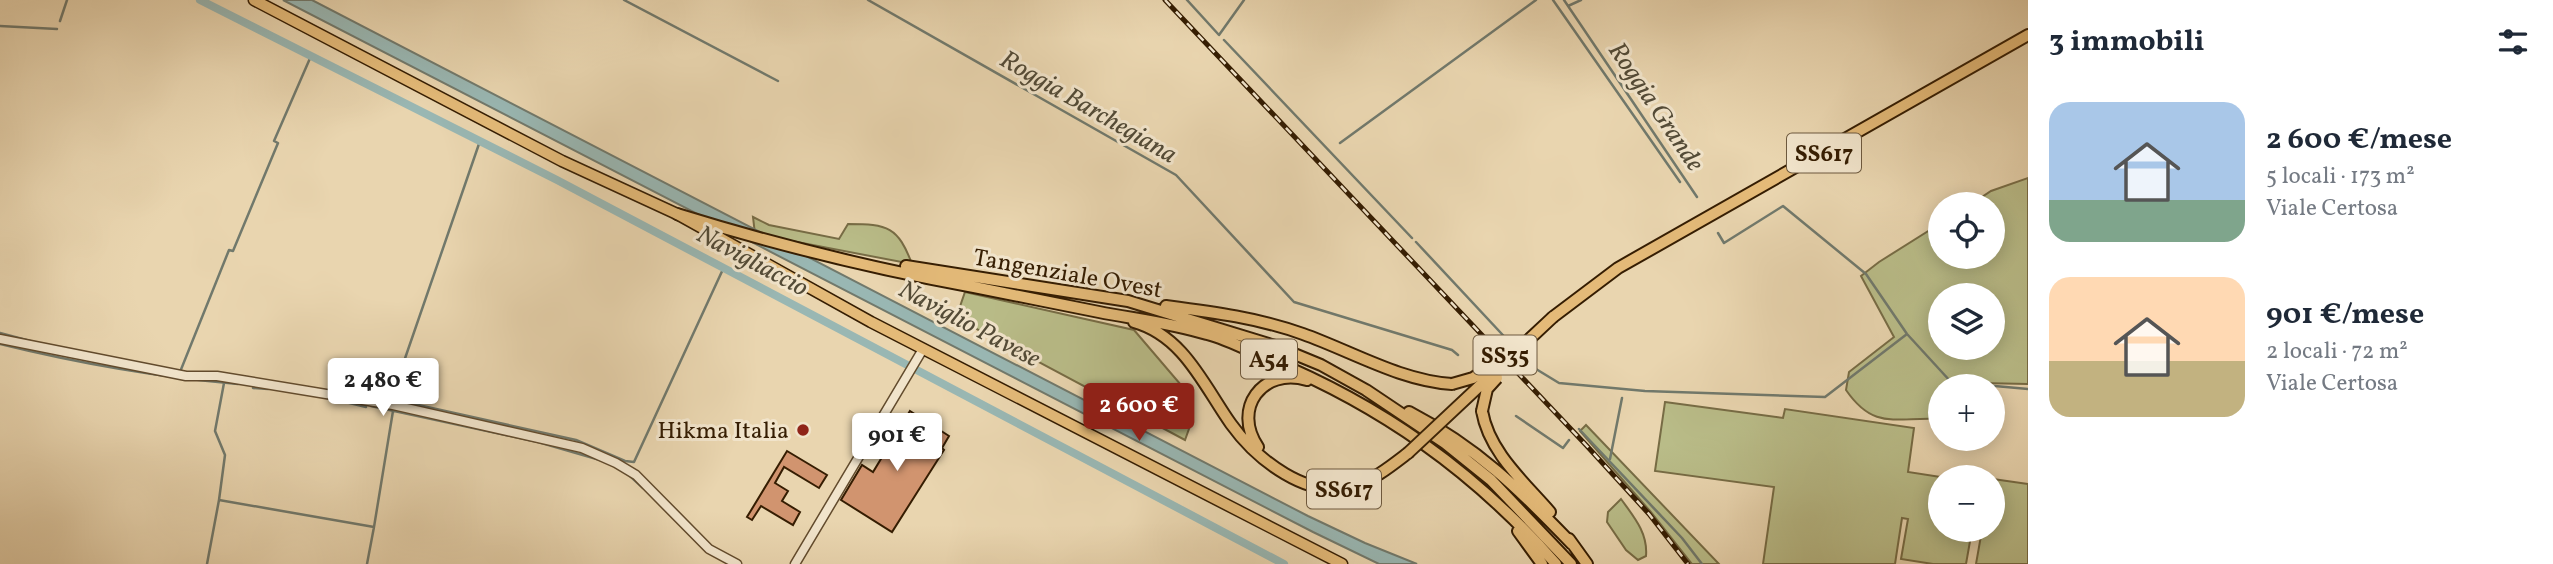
<!DOCTYPE html>
<html lang="it">
<head>
<meta charset="utf-8">
<style>
  body { margin:0; font-family:Vollkorn,serif; background:#f2f2f3; color:#1f2937; height:100vh; display:flex; flex-direction:column; font-size:26px; white-space:nowrap }
  * { box-sizing:border-box; margin:0 }
  p { font-size:23px; color:#747a83 }
  .icon { flex:none; width:38px; height:38px; fill:none; stroke:currentColor; stroke-width:2; stroke-linecap:round; stroke-linejoin:round }
  .map { position:relative; flex:1; overflow:hidden }
  .drawer { display:flex; flex-direction:column; background:#fff; width:525px }
  .drawer>* { flex:none }
  .controls { position:absolute; left:1928px; top:192px; display:grid; gap:14px }
  .controls a { display:grid; place-items:center; width:77px; height:77px; border-radius:50%; background:#fff; box-shadow:0 4px 18px #0003; font-size:35px }
  .price { position:absolute; translate:-50% -60px; padding:0 16px; border-radius:7px; background:#fff; color:#222; font-size:23px; line-height:46px; filter:drop-shadow(0 2px 4px #0008) }
  .price::after { content:''; position:absolute; left:50%; top:42px; width:21px; height:16px; margin-left:-10px; background:inherit; clip-path:polygon(0 0,100% 0,50% 100%) }
  .price.active { background:#8f2418; color:#fff }
  ul { padding:0; list-style:none }
  li { display:flex; align-items:center; gap:21px; height:175px; padding:0 21px }
  li span { display:grid; place-items:center; flex:none; width:196px; height:140px; border-radius:21px; color:#555 }
  li>.icon { margin-inline-start:auto }
  span .icon { width:84px; height:84px; fill:#fffc; stroke-width:1 }
  li b { font-size:30px }
  h2 { display:flex; justify-content:space-between; align-items:center; height:84px; padding:0 21px; font-size:30px }
  main { display:flex; flex:1; min-height:0 }
  .map>svg:first-child { display:block }
</style>
</head>
<body>
<main>
<div class="map">
<svg width="2028" height="564" viewBox="0 0 2028 564">
  <rect width="100%" height="100%" fill="#e9d5af"/>
  <filter id="stains"><feTurbulence type="fractalNoise" baseFrequency=".00286" numOctaves="4"/><feColorMatrix values="0 0 0 0 .2 0 0 0 0 .09 0 0 0 0 .02 0 0 0 .5 -.17"/></filter>
  <radialGradient id="worn" r=".72"><stop offset=".6" stop-color="#630" stop-opacity="0"/><stop offset="1" stop-color="#630" stop-opacity=".3"/></radialGradient>
  <!-- green -->
  <path fill="#b9bc88" stroke="#776c45" stroke-width="2" fill-rule="evenodd" d="M2028 178V384L1981 383 1979 387H1941V419C1897 416 1875 432 1846 390L1849 372 1894 337 1861 276 1879 262 1941 223V257H1993V205H1970L1991 191ZM1941 296H1993V348H1941Z
    M753 217 769 225 839 239 848 224C888 224 898 227 912 264L755 234Z
    M965 292 1134 330 1181 385 1190 426 1185 440 956 318Z
    M1665 402 1783 418 1785 409 1914 428 1908 472 1947 478H1941V530H1972L1966 564H1933L1901 559 1908 519 1902 518 1895 564H1763L1774 487 1655 471Z
    M1586 425 1719 564H1692L1650 511 1580 431Z
    M1993 479 2028 484V564H1976L1982 530H1993Z
    M1621 499C1634 517 1648 533 1646 556L1638 560 1626 550 1607 522 1608 512Z"/>
  <!-- water -->
  <path fill="#99b7b3" stroke="#71796c" stroke-width="2" d="M283 0H312L1308 516 1365 543 1417 564H1379L1313 532Z"/>
  <g fill="none" stroke-linecap="round" stroke-linejoin="round">
    <!-- stream -->
    <path stroke="#71796c" stroke-width="2.5" d="M624 0 778 81
      M868 0 1176 175 1294 302 1452 350 1458 355
      M1187 0 1219 35 1244 0
      M1553 0 1680 182
      M1564 0 1697 197
      M1568 6 1581 0
      M60 21 67 0
      M0 26 57 29
      M1224 40 1412 238
      M480 141 391 399 576 440 625 461 634 462 724 267
      M1340 143 1536 0
      M1718 233 1724 243 1783 206 1866 274 1907 334 1951 382 2028 389
      M1416 242 1514 347
      M0 333 34 342
      M0 344C81 364 156 377 238 384
      M1518 352 1536 369 1559 383 1645 391 1825 397 1907 334
      M180 372 229 250 233 251 278 143 274 141 311 56
      M224 383 215 431 225 455 219 500 374 527 367 564
      M253 388 268 389
      M337 400 366 407
      M371 406 538 442 600 460
      M1516 416 1563 448 1569 440
      M1579 429 1682 538 1702 564
      M1610 459 1622 398
      M630 476 643 488
      M374 527 393 411
      M207 564 219 500"/>
    <!-- canal -->
    <path stroke="#99b7b3" stroke-width="8" d="M200 0 557 180 1284 564"/>
  </g>
  <!-- building -->
  <path fill="#d1946f" stroke="#351d02" stroke-width="2" d="M910 411 949 436 942 448 944 450 892 532 841 500 862 465 873 472Z
    M787 451 827 475 819 488 784 467 775 483 788 491 782 501 800 512 793 525 761 506 752 520 747 517Z"/>
  <g fill="none" stroke-linecap="round" stroke-linejoin="round">
    <!-- minor casing -->
    <g stroke="#624b2d" stroke-width="11">
      <path id="minor" d="M0 339 186 376H217L393 405 582 448 616 463 636 475 709 549 737 564
        M795 564 923 349"/>
    </g>
    <!-- major casing -->
    <g stroke="#351d02" stroke-width="13">
      <path id="major" d="M254 0 562 161 677 214 871 322 1342 564"/>
    </g>
    <!-- highway casing -->
    <g stroke="#351d02" stroke-width="14">
      <path id="highway" d="M677 214C774 244 874 269 974 287 1016 295 1057 304 1099 312 1135 319 1171 323 1207 334 1227 339 1247 350 1266 358 1381 405 1474 471 1556 564
        M906 266 1128 301 1275 346 1321 365 1366 390 1445 443 1491 480 1571 564
        M1166 306C1212 312 1259 318 1303 334 1351 351 1401 381 1452 384
        M1553 317 1618 268 2028 35
        M1134 322C1184 336 1204 386 1231 424 1257 460 1308 500 1353 486 1374 480 1391 466 1408 453
        M1482 411C1489 452 1524 482 1550 512
        M1409 412C1478 448 1519 489 1572 544
        M1258 447C1232 409 1262 367 1307 380
        M1518 531 1542 564
        M1569 539 1587 564"/>
    </g>
    <!-- minor -->
    <use href="#minor" stroke="#f1e4cb" stroke-width="8"/>
    <!-- major -->
    <use href="#major" stroke="#e4ba78" stroke-width="10"/>
    <!-- highway -->
    <use href="#highway" stroke="#e4ba78" stroke-width="10"/>
    <!-- rail casing -->
    <g stroke="#351d02" stroke-width="5">
      <path id="rail" d="M1165 0 1586 445 1649 514 1688 564"/>
    </g>
    <!-- rail -->
    <use href="#rail" stroke="#f1e4cb" stroke-width="2.5" stroke-dasharray="8" stroke-linecap="butt"/>
    <!-- highway-bridge casing -->
    <g stroke="#351d02" stroke-width="14" stroke-linecap="butt">
      <path id="highway-bridge" d="M1452 384 1473 378 1496 362
        M1482 411 1487 389 1497 378
        M1408 453 1553 317"/>
    </g>
    <!-- highway-bridge -->
    <use href="#highway-bridge" stroke="#e4ba78" stroke-width="10"/>
  </g>
  <!-- markers -->
  <circle fill="#8f2418" stroke="#f1e4cb" stroke-width="2.5" cx="803" cy="430" r="7"/>
  <g text-anchor="middle" stroke-width="6" stroke-linejoin="round" paint-order="stroke">
    <!-- shield labels -->
    <g fill="#f1e4cb" stroke="#6d593e" stroke-width="2">
      <rect x="1787" y="133.5" width="74" height="39" rx="5"/>
      <rect x="1473.5" y="335.5" width="63" height="39" rx="5"/>
      <rect x="1241" y="339.5" width="56" height="39" rx="5"/>
      <rect x="1307" y="469.5" width="74" height="39" rx="5"/>
    </g>
    <g font-size="23" font-weight="bold" fill="#351d02">
      <text x="1824" y="161">SS617</text>
      <text x="1505" y="363">SS35</text>
      <text x="1269" y="367">A54</text>
      <text x="1344" y="497">SS617</text>
    </g>
    <!-- street labels -->
    <g font-size="24" fill="#351d02" stroke="#f1e4cb">
      <text transform="translate(1068 273) rotate(10)" y="8">Tangenziale Ovest</text>
    </g>
    <!-- poi labels -->
    <g font-size="24" fill="#351d02" stroke="#f1e4cb" text-anchor="end">
      <text x="789" y="438">Hikma Italia</text>
    </g>
    <!-- water labels -->
    <g font-size="26" font-style="italic" fill="#534b37" stroke="#f1e4cb">
      <text transform="translate(1089 106) rotate(30)" y="9">Roggia Barchegiana</text>
      <text transform="translate(1657 106) rotate(56)" y="9">Roggia Grande</text>
      <text transform="translate(753 260) rotate(28)" y="9">Navigliaccio</text>
      <text transform="translate(970 323) rotate(28)" y="9">Naviglio Pavese</text>
    </g>
  </g>
  <rect width="100%" height="100%" filter="url(#stains)"/>
  <rect width="100%" height="100%" fill="url(#worn)"/>
</svg>
<div class="controls">
<a><svg class="icon" aria-label="locate" viewBox="0 0 24 24"><circle cx="12" cy="12" r="6"/><path d="M12 2v4M12 18v4M2 12h4M18 12h4"/></svg></a>
<a><svg class="icon" aria-label="layers" viewBox="0 0 24 24"><path d="M12 4l9 5-9 5-9-5zM3 14l9 5 9-5"/></svg></a>
<a>+</a>
<a>−</a>
</div>
<b class="price" style="left:383px;top:418px">2 480 €</b>
<b class="price active" style="left:1139px;top:443px">2 600 €</b>
<b class="price" style="left:897px;top:473px">901 €</b>
</div>
<section class="drawer">
<h2>3 immobili<svg class="icon" aria-label="filters" viewBox="0 0 24 24"><path d="M4 7h16M4 17h16"/><circle cx="9" cy="7" r="2"/><circle cx="15" cy="17" r="2"/></svg></h2>
<ul>
<li><span style="background:linear-gradient(#a9c7e8 70%,#7fa58c 0)"><svg class="icon" aria-label="home" viewBox="0 0 24 24"><path d="M3 11l9-7 9 7M6 9v11h12V9"/></svg></span><div><b>2 600 €/mese</b><p>5 locali · 173 m²</p><p>Viale Certosa</p></div></li>
<li><span style="background:linear-gradient(#ffd9b3 60%,#c2b280 0)"><svg class="icon" aria-label="home" viewBox="0 0 24 24"><path d="M3 11l9-7 9 7M6 9v11h12V9"/></svg></span><div><b>901 €/mese</b><p>2 locali · 72 m²</p><p>Viale Certosa</p></div></li>
</ul>
</section>
</main>
</body>
</html>
